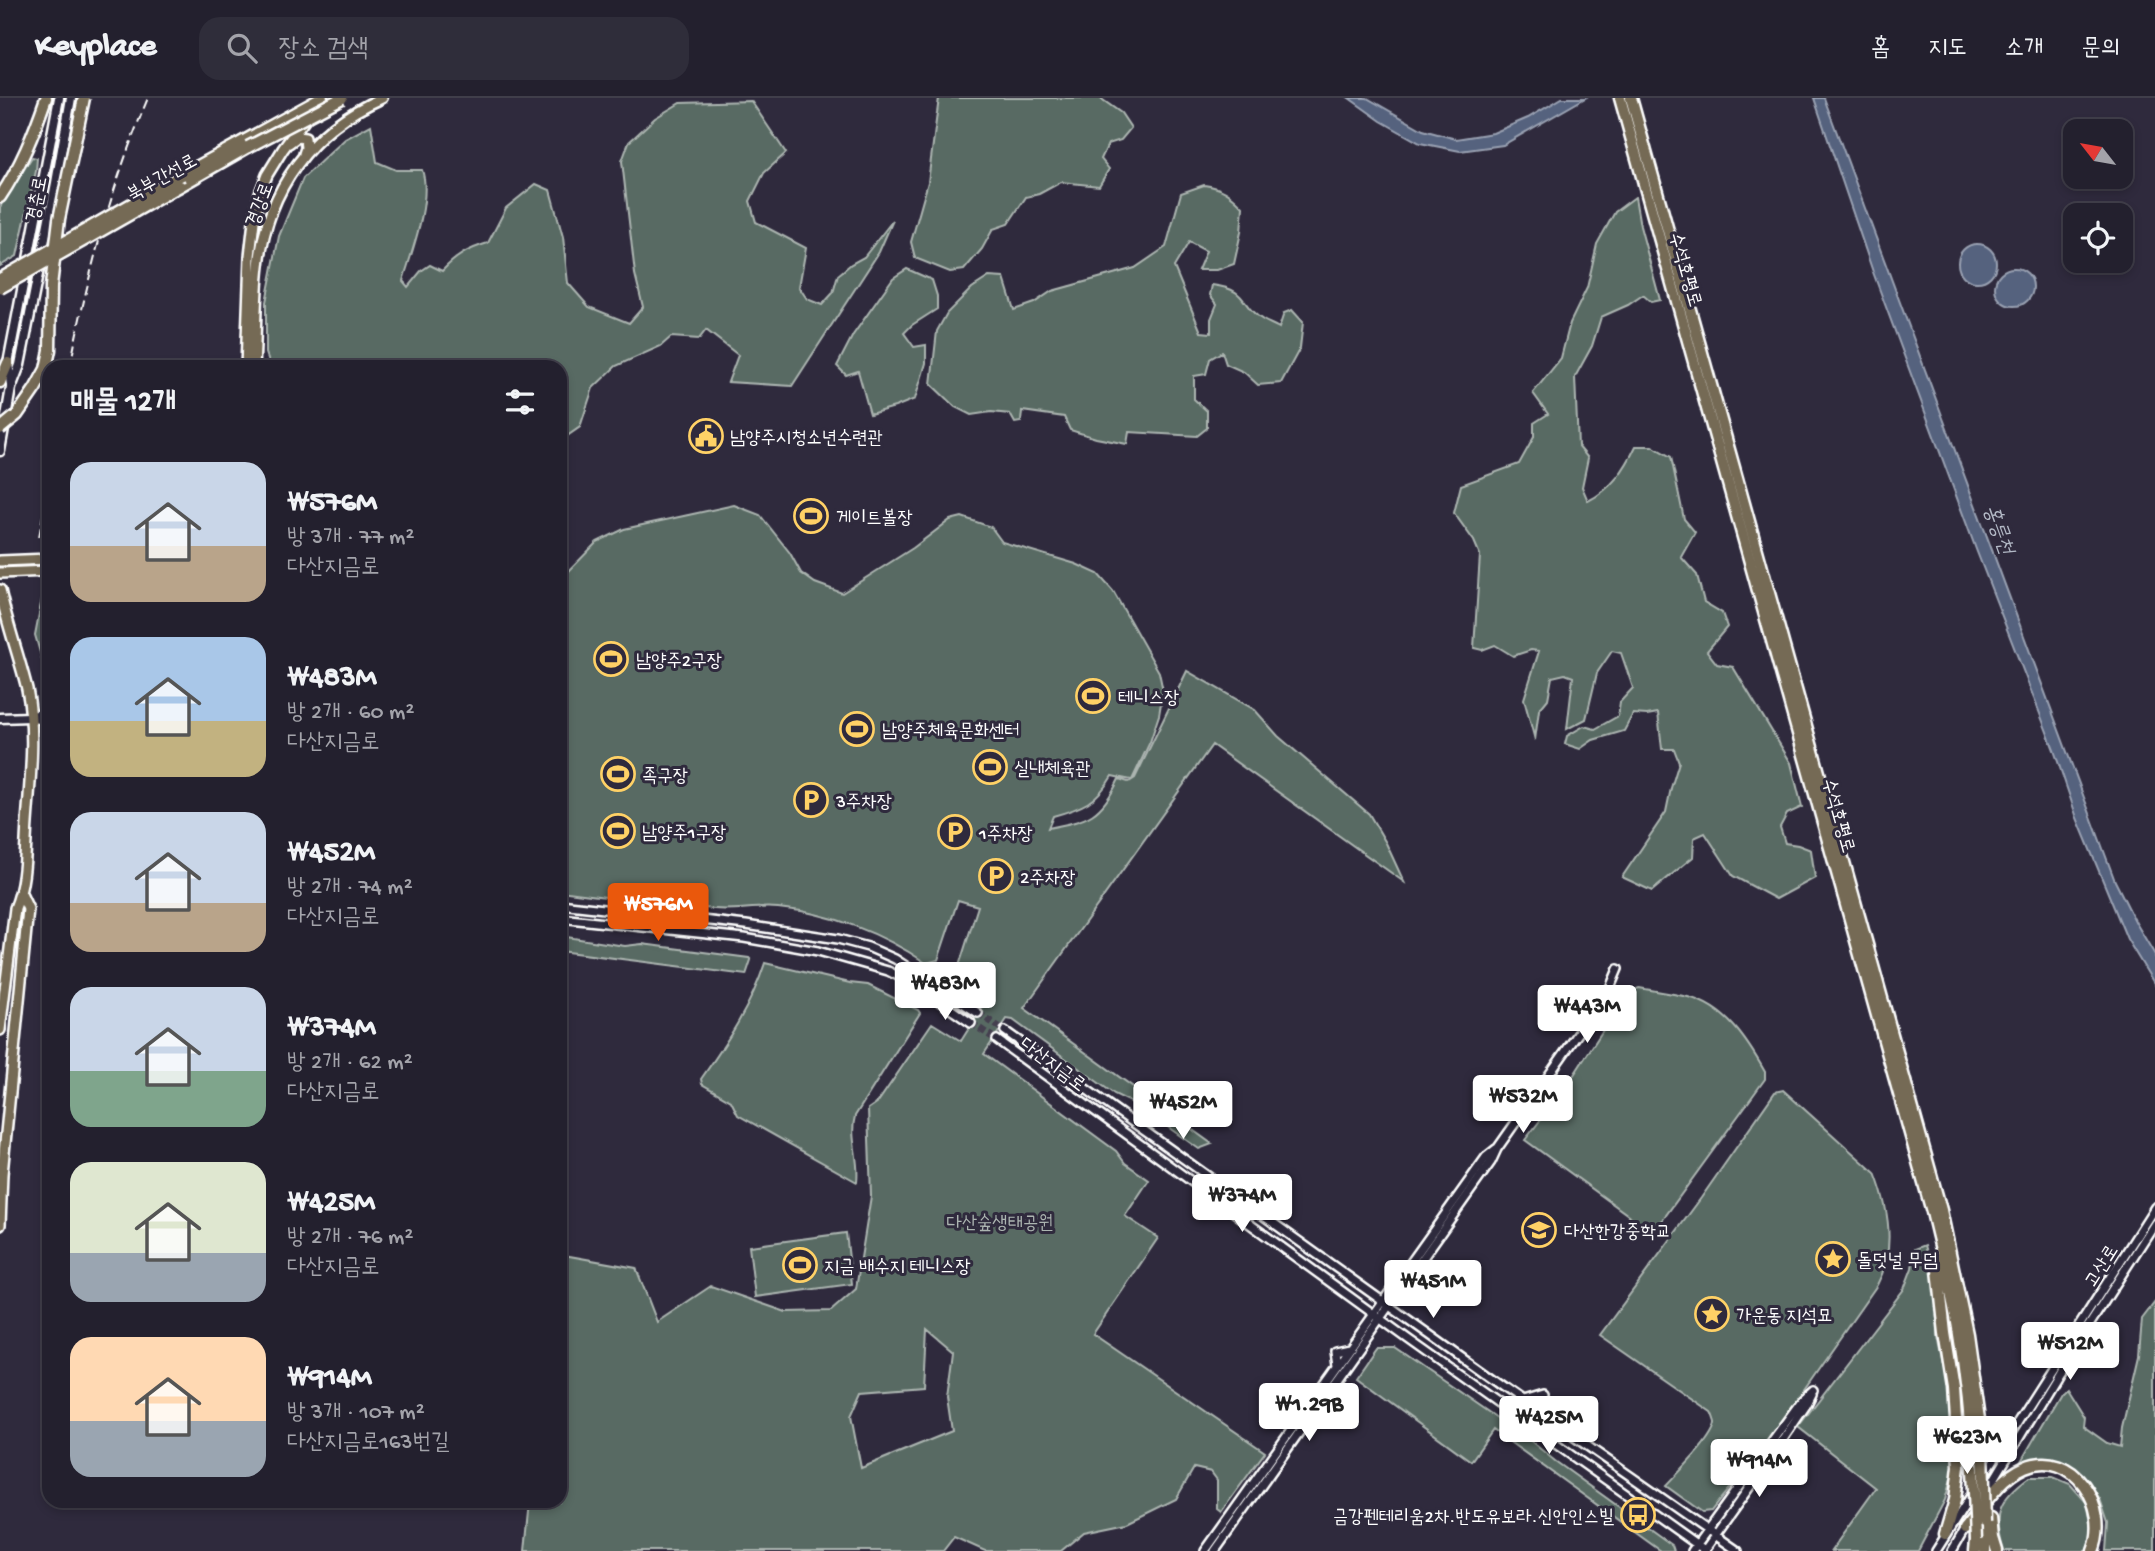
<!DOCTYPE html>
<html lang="ko">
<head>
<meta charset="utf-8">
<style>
  body { margin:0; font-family:"Gochi Hand","Poor Story",sans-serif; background:#2f2d3a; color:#f1f3f6; height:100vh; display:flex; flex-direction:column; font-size:26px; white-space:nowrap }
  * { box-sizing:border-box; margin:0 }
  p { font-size:23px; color:#a3a3aa }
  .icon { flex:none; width:38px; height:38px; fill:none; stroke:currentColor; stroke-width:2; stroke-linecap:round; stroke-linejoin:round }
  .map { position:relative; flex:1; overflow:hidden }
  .panel { position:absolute; left:42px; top:262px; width:525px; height:1148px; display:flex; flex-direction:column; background:#23202e; border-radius:21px; box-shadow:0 4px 10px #0003,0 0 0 2px #403e4a }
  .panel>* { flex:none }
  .needle { width:46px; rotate:301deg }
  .fabs { position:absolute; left:2063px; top:21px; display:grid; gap:14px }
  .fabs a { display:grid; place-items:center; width:70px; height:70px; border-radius:14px; background:#23202e; box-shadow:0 4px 10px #0003,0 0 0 2px #403e4a; font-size:35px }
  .price { position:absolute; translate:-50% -60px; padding:0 16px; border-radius:7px; background:#fff; color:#222; font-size:23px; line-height:46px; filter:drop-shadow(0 2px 4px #0008) }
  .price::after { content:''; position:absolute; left:50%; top:42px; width:21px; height:16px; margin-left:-10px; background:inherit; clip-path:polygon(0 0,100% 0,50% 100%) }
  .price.selected { background:#ea580c; color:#fff }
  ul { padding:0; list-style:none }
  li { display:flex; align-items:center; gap:21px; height:175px; padding:0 28px }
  li span { display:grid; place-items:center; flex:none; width:196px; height:140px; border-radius:21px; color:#555 }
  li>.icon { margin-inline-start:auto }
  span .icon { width:84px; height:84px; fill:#fffc; stroke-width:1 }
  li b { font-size:30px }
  h2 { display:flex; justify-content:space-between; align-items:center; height:84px; padding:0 28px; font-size:30px }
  header { display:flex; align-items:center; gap:42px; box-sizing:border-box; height:98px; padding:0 35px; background:#23202e; border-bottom:2px solid #403e4a }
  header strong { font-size:33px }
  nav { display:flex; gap:38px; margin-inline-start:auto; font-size:24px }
  .search { width:490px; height:63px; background:#2f2d3a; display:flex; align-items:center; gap:18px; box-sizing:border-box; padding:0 24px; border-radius:21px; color:#a3a3aa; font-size:26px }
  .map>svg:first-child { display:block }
</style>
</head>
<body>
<header>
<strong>Keyplace</strong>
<div class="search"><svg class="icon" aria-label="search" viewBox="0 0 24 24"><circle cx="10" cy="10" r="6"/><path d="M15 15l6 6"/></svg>장소 검색</div>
<nav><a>홈</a><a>지도</a><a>소개</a><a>문의</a></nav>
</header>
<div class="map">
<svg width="2155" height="1453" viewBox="0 0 2155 1453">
  <rect width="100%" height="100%" fill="#2f2a3d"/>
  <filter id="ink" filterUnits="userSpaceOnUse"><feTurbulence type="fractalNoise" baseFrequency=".0143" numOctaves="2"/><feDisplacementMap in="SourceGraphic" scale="14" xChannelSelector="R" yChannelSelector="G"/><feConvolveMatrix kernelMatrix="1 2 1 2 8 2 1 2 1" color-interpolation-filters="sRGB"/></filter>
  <g filter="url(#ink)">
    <!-- green -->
    <path fill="#596b63" stroke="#acb5b1" stroke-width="2" fill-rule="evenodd" d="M939 0H1100L1121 15 1131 30 1121 42 1108 46 1101 61 1109 71 1099 88 1061 84 1039 96 1026 99 1008 126 993 131 982 151 964 172 950 174 915 160 911 144 928 84Z
      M751 3 786 55 764 75 750 103 756 124 806 150 799 189 807 201 822 207 833 195 838 177 851 166 864 159 893 122 879 154 792 288 728 284 738 257 706 232 699 241 671 239 661 248 616 268 593 290 580 329 560 343V270L271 269 266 255V204L279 138 303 80 345 41 371 27 377 64 396 72H422C432 101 412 153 403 183L408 189 421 173 430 167 442 173C456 158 468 151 488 145L506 110 536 86 550 92 563 139 568 185 589 209 629 225 643 209 635 176 622 63 629 44 655 20 680 5Z
      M32 59 37 60 36 73 17 158 0 168V109Z
      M1204 87C1221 89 1231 96 1243 109L1241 134 1234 166 1217 172H1198L1206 153 1189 144 1174 169 1201 234 1211 235V221L1217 206 1210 197 1212 187C1251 192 1238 207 1263 222 1268 225 1274 227 1279 230L1284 215 1292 212 1303 224 1300 250 1281 285 1258 287 1244 274 1226 266 1222 254 1210 261 1206 276 1194 278V301L1207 313V330L1197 338 1129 334 1127 346 1096 340 1070 332 1064 319 1022 313 1021 324 1015 325 1010 316 991 314 971 317 955 309 931 286 937 233 947 215 972 190 989 179 1004 180 1014 212 1034 205 1052 193 1135 170 1166 149 1181 95Z
      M1635 99 1640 128 1660 202 1651 204 1643 197 1628 207 1601 219 1592 248 1575 279 1578 348 1588 360 1582 389 1588 403C1612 391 1625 371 1636 348H1652L1671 359 1684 421 1695 434 1681 459 1697 477 1704 504 1722 515 1727 529 1707 553 1717 566 1733 569 1791 665 1802 709 1787 716 1780 729 1785 745 1798 747 1811 752 1815 780 1776 801 1733 778 1705 735 1694 740 1693 759 1652 793 1622 779 1666 714 1671 690 1679 664 1674 651H1662L1658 615 1647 617 1633 616 1624 633 1593 642 1580 651 1565 646 1567 638 1584 628 1595 631 1618 618 1620 604 1633 590 1621 555 1612 553 1597 575 1586 621 1567 631 1573 579 1565 576 1552 579 1548 601 1539 612 1535 642 1524 601 1539 553 1531 552 1513 558 1495 547 1482 552 1474 550 1480 457 1474 443 1454 415 1461 387 1519 366 1534 339V325L1548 316 1533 295 1561 260 1570 225 1587 190 1597 146 1615 114Z
      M907 171 932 182 937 198V211L912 227 904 235 914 249 926 247V265L915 301 895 309 870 316 858 273 846 277 837 268 853 237 893 180Z
      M734 407 760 417 790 455 801 475 815 485 842 495 913 450 950 422 962 419 991 429 1002 444 1076 466 1098 476 1113 493 1159 574 1163 593 1159 617 1150 644 1132 682 1135 680 1187 573 1255 612 1278 638 1369 716 1386 745 1404 784 1212 647 1024 910 1212 1046 1199 1051 1135 1006 1114 996 1013 922 1007 921 984 956 1116 1053 1125 1065 1149 1082 1125 1118 1158 1140 1093 1236 1265 1354 1221 1414 1217 1411V1382L1211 1374 1194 1370 1176 1401 1127 1425 1084 1434 1061 1453H985L954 1439 943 1453H525L530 1404H560V1153L564 1157 636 1170 657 1224 711 1188 786 1214 831 1213 856 1191 871 1098 868 1011 878 1004 932 925 961 943 983 908 966 898 953 887 978 808 958 802 938 862 926 865C882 835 830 815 778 810 757 808 735 813 714 811 662 806 611 800 560 793V486L568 474 597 444 624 431ZM1112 678 1131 682 1128 684 1119 681C1101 719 1089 722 1048 730L1053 718C1082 710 1097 704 1112 678ZM927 1231 953 1253 947 1299 952 1333 861 1370 851 1318 862 1293 924 1288Z
      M44 490H49V586L35 537Z
      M560 838 625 848 642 846 749 860 751 862 746 877 560 853Z
      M765 865 850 885 868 887 918 912 920 915 855 1018C849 1040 860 1061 857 1084L738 1017 731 1003 702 986 701 981C727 944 751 908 765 865Z
      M1639 890C1655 893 1672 895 1688 899 1726 909 1747 942 1765 974V981L1653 1135 1525 1042 1566 989 1627 895Z
      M1783 992 1875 1075C1889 1111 1896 1152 1877 1187L1777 1330 1711 1413 1702 1414 1666 1388C1677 1376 1714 1340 1715 1325 1715 1324 1712 1315 1711 1314L1600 1237 1701 1100 1775 994Z
      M846 1135 852 1186 755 1199 749 1148Z
      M1925 1147 1937 1194 1938 1239 1947 1282 1954 1358 1952 1377 1945 1402 1918 1453H1831L1876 1390 1798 1329 1904 1191 1912 1170 1915 1151Z
      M2155 1204V1453H2106L2108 1425 2100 1401 2086 1381 2070 1371 2048 1365 2017 1370 2061 1295 2066 1290 2084 1319 2083 1328 2107 1345 2120 1349 2122 1330 2139 1257 2142 1221Z
      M1376 1250H1395L1532 1344 1555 1363 1672 1447 1674 1453H1661L1493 1332 1471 1363 1356 1279Z
      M2029 1379H2053L2070 1386 2087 1405 2093 1435 2089 1453H2004C1992 1416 1999 1401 2029 1379Z"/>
    <!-- water -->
    <path fill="#55627e" stroke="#99a1b2" stroke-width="2" d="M1349 0H1367L1423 32 1456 41 1493 35 1528 20 1562 0H1585L1503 47 1460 53 1420 45 1381 23Z
      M1814 0H1824L2115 783 2136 825 2155 857V887L2127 841 2077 720 2054 652 1977 454 1873 174Z
      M1958 165a19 19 0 1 1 38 0a19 19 0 1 1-38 0Z
      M1995 189a19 19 0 1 1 38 0a19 19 0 1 1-38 0Z"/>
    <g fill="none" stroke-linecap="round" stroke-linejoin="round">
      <!-- tertiary-tunnel -->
      <path stroke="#443f50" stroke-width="7" stroke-dasharray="7 3.5" stroke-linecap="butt" d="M978 915 1005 933
        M971 925 997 942"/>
      <!-- tertiary casing -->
      <g stroke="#fff" stroke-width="12">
        <path id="tertiary" d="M30 618 49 614
          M30 619 49 624
          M560 806 746 827 838 841 868 849 895 861 978 915
          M560 820 744 840 818 853 888 873 914 886 971 925
          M1005 933 1504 1290 1738 1453
          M997 942 1408 1241 1706 1453
          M1337 1267 1335 1253 1349 1250
          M1523 1303 1543 1297 1541 1307 1544 1317
          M1984 1377 2155 1109
          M1984 1398 2059 1274 2155 1125
          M1205 1453 1486 1059 1496 1051
          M1215 1453 1491 1064 1497 1051 1610 890 1618 871
          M1692 1453 1802 1302 1813 1292
          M1704 1453 1769 1362 1807 1306 1812 1296
          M1936 1453 1974 1393
          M1952 1453 1966 1429"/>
      </g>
      <!-- secondary casing -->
      <g stroke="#fff" stroke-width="13">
        <path id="secondary" d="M11 287 8 265 59 0
          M0 353 11 290 20 267 56 85 71 0
          M0 620 30 619"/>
      </g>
      <!-- primary casing -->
      <g stroke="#fff" stroke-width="14">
        <path id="primary" d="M289 45 297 39 305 40 306 50 304 56
          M246 270 250 158 254 123 260 95 267 77 283 51 306 20
          M254 270C256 236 255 201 259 168 267 91 311 31 382 0
          M0 463 49 461
          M0 475 49 473
          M0 492C7 526 19 558 27 591 36 635 30 681 27 725 25 753 26 784 15 810L0 932
          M0 1127 2 1076 28 811 21 796"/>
      </g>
      <!-- trunk casing -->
      <g stroke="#fff" stroke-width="15">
        <path id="trunk" d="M1620 0 1932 1114C1941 1152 1951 1191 1958 1230 1966 1277 1971 1323 1973 1370
          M1631 0 1941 1112 1967 1236 1983 1350
          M182 77 322 0
          M180 88 248 49
          M0 99C21 68 34 35 46 0
          M0 284 8 265
          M1937 1163 1945 1235 1954 1291 1959 1368 1955 1402 1945 1436
          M1991 1420 1993 1440 1997 1453
          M1965 1431C1982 1410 1999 1380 2025 1369 2073 1349 2111 1409 2093 1453
          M1975 1453 1976 1442
          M1985 1453V1425"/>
      </g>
      <!-- tertiary -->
      <use href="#tertiary" stroke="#2f2a3d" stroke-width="7"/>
      <!-- secondary -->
      <use href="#secondary" stroke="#2f2a3d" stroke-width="8"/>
      <!-- primary -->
      <use href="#primary" stroke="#756a55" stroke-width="9"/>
      <!-- trunk -->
      <use href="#trunk" stroke="#756a55" stroke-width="10"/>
      <!-- rail -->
      <path stroke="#fff" stroke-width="2" stroke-dasharray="10 5" stroke-linecap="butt" d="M70 270C87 178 112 86 148 0
        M39 439 49 385"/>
      <!-- trunk-bridge casing -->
      <g stroke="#fff" stroke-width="15" stroke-linecap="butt">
        <path id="trunk-bridge" d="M248 49 342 0
          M0 181 182 77
          M0 190 180 88
          M0 331 17 317 35 291 46 271 50 252 51 188 59 121 84 0
          M1983 1350 1985 1425
          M1973 1370 1976 1442"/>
      </g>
      <!-- trunk-bridge -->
      <use href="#trunk-bridge" stroke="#756a55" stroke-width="10"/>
    </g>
  </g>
  <!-- icons -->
  <defs>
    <g id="civic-ring" transform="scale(1.75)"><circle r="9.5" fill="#2f2a3d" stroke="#ffd166" stroke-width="1.5"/><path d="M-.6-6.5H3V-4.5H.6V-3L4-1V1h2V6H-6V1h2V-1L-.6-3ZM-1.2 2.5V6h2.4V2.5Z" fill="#ffd166"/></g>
    <g id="stadium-ring" transform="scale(1.75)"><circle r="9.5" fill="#2f2a3d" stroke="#ffd166" stroke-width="1.5"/><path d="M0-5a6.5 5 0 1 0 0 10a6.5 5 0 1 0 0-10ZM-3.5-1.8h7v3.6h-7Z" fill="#ffd166"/></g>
    <g id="parking-ring" transform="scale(1.75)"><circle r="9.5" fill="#2f2a3d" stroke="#ffd166" stroke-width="1.5"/><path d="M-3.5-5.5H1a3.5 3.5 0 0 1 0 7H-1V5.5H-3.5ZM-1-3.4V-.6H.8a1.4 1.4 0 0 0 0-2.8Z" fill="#ffd166"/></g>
    <g id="school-ring" transform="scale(1.75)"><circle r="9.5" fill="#2f2a3d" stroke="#ffd166" stroke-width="1.5"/><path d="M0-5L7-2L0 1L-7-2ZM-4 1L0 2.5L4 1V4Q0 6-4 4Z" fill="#ffd166"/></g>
    <g id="sight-ring" transform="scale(1.75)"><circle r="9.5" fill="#2f2a3d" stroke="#ffd166" stroke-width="1.5"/><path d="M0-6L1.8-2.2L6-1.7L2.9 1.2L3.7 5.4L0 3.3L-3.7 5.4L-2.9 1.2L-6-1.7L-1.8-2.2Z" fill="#ffd166"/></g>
    <g id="bus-ring" transform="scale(1.75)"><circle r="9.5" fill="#2f2a3d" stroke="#ffd166" stroke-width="1.5"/><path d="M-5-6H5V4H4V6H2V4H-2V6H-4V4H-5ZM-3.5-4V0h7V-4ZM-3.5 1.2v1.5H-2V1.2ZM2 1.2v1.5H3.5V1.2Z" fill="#ffd166"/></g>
  </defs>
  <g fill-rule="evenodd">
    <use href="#civic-ring" x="706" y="338"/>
    <use href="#stadium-ring" x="811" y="418"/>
    <use href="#stadium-ring" x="611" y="561"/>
    <use href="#stadium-ring" x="1093" y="598"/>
    <use href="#stadium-ring" x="857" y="631"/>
    <use href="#stadium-ring" x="990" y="669"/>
    <use href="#stadium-ring" x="618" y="676"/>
    <use href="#parking-ring" x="811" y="702"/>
    <use href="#stadium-ring" x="618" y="733"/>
    <use href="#parking-ring" x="955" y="734"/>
    <use href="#parking-ring" x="996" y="778"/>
    <use href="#school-ring" x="1539" y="1132"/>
    <use href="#sight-ring" x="1833" y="1161"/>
    <use href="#stadium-ring" x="800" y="1167"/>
    <use href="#sight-ring" x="1712" y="1216"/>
    <use href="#bus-ring" x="1638" y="1417"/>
  </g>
  <g text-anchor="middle" stroke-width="6" stroke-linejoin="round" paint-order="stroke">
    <!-- street labels -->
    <g font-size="19" fill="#fff" stroke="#2f2a3d">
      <text transform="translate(161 78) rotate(-29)" y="7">북부간선로</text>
      <text transform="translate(35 101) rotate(-79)" y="7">경춘로</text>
      <text transform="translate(258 106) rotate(-69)" y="7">경강로</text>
      <text transform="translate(1687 171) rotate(74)" y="7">수석호평로</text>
      <text transform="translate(1840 717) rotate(74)" y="7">수석호평로</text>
      <text transform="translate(1054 965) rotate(37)" y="7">다산지금로</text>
      <text transform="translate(2100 1167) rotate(-58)" y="7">고산로</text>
    </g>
    <!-- poi labels -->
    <g font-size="19" fill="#fff" stroke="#2f2a3d" text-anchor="start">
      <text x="730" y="345">남양주시청소년수련관</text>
      <text x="836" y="425">게이트볼장</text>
      <text x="636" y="568">남양주2구장</text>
      <text x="1118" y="605">테니스장</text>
      <text x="882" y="638">남양주체육문화센터</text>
      <text x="1014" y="676">실내체육관</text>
      <text x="642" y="683">족구장</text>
      <text x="836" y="709">3주차장</text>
      <text x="642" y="740">남양주1구장</text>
      <text x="979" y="741">1주차장</text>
      <text x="1020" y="785">2주차장</text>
      <text x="1564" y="1139">다산한강중학교</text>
      <text x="1857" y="1168">돌덧널 무덤</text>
      <text x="824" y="1174">지금 배수지 테니스장</text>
      <text x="1736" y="1223">가운동 지석묘</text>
      <text x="1614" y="1424" text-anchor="end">금강펜테리움2차.반도유보라.신안인스빌</text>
    </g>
    <!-- park labels -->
    <g font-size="19" fill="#acb5b1" stroke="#2f2a3d">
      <text x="1000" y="1130">다산숲생태공원</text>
    </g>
    <!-- water labels -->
    <g font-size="21" font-style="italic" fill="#b2b8c5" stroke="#2f2a3d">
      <text transform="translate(2000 431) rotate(70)" y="7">홍릉천</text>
    </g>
  </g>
</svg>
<div class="fabs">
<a><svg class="needle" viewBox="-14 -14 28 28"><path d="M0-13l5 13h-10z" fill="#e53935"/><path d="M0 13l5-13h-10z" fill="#a3a3aa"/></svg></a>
<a><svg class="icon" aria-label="locate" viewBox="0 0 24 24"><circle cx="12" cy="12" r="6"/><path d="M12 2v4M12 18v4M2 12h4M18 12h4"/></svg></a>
</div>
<b class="price selected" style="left:658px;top:845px">₩576M</b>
<b class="price" style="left:945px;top:924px">₩483M</b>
<b class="price" style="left:1587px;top:947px">₩443M</b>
<b class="price" style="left:1523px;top:1037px">₩532M</b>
<b class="price" style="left:1183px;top:1043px">₩452M</b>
<b class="price" style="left:1242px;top:1136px">₩374M</b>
<b class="price" style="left:1433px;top:1222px">₩451M</b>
<b class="price" style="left:2070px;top:1284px">₩512M</b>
<b class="price" style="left:1309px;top:1345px">₩1.29B</b>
<b class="price" style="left:1549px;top:1358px">₩425M</b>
<b class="price" style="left:1967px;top:1378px">₩623M</b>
<b class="price" style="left:1759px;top:1401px">₩914M</b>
<section class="panel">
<h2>매물 12개<svg class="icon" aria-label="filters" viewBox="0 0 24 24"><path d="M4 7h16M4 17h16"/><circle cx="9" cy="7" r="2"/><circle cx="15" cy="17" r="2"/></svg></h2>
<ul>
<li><span style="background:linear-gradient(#c9d6e8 60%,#b9a48a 0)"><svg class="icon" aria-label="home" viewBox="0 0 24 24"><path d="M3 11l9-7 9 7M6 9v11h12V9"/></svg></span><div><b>₩576M</b><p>방 3개 · 77 m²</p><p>다산지금로</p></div></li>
<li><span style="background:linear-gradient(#a9c7e8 60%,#c2b280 0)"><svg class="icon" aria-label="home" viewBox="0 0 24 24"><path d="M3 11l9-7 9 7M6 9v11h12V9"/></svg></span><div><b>₩483M</b><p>방 2개 · 60 m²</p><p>다산지금로</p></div></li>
<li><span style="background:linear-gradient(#c9d6e8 65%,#b9a48a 0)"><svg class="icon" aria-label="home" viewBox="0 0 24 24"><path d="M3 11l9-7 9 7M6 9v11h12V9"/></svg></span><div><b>₩452M</b><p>방 2개 · 74 m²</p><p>다산지금로</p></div></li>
<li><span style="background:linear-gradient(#c9d6e8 60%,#7fa58c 0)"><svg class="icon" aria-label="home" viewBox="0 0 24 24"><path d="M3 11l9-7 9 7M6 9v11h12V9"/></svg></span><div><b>₩374M</b><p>방 2개 · 62 m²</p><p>다산지금로</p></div></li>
<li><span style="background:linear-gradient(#dfe7d0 65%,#9aa5b1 0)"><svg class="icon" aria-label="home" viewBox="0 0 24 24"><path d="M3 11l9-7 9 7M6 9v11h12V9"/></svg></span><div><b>₩425M</b><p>방 2개 · 76 m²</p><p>다산지금로</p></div></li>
<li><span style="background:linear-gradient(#ffd9b3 60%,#9aa5b1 0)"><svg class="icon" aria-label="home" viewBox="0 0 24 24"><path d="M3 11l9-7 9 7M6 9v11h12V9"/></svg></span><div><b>₩914M</b><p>방 3개 · 107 m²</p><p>다산지금로163번길</p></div></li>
</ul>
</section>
</div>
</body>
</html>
